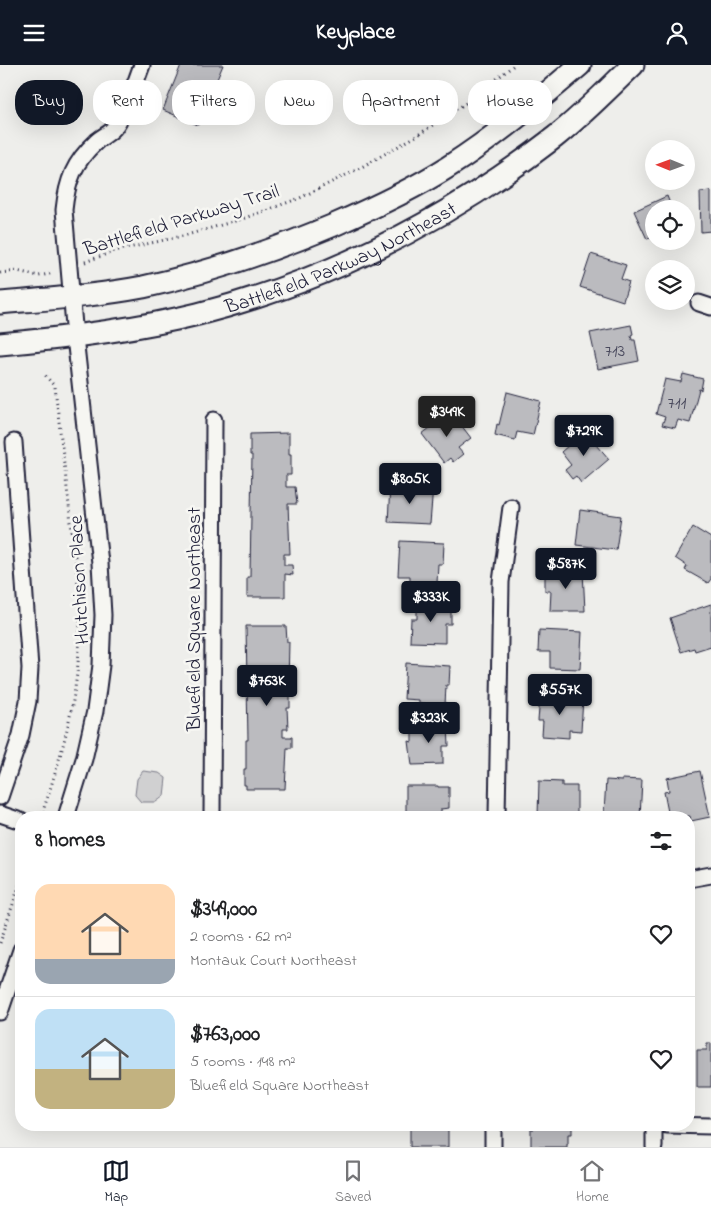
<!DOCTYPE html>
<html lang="en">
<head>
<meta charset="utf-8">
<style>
  body { margin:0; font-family:"Indie Flower",sans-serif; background:#f2f2f2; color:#202124; height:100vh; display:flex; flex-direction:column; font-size:19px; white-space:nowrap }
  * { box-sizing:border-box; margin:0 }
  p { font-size:16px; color:#757577 }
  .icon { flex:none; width:28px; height:28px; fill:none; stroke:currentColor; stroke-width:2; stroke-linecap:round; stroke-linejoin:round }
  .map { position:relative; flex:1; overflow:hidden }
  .panel { position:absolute; left:15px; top:746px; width:680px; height:320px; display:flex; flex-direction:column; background:#fff; border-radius:20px; box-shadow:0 5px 20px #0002 }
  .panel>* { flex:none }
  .top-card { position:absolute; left:15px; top:15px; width:681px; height:45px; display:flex; gap:10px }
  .needle { width:32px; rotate:271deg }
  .buttons { position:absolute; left:645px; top:75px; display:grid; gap:10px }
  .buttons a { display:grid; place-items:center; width:50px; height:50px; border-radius:50%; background:#fff; box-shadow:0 5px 20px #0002; font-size:25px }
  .price { position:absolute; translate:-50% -42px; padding:0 11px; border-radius:5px; background:#111827; color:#fff; font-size:16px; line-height:32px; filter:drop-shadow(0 1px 2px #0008) }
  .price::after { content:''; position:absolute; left:50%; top:30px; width:15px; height:11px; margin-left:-8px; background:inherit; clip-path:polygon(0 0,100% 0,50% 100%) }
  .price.active { background:#222; color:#fff }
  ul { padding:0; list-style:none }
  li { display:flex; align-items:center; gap:15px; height:125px; padding:0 20px }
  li+li { border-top:1px solid #e0e0e0 }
  li span { display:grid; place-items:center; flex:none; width:140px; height:100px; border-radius:15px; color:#555 }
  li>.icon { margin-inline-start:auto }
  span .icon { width:60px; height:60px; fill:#fffc; stroke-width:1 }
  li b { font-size:21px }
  h2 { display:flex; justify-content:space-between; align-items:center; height:60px; padding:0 20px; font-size:21px }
  .pill { padding:0 18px; border-radius:20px; background:#fff; box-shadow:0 5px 20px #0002; font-size:18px; line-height:45px }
  .pill.active { background:#111827; color:#fff }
  header { display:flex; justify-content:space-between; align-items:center; height:65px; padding:0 20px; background:#111827; color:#fff; font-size:22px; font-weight:700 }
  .tabs { display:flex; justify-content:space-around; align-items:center; height:70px; border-top:1px solid #e0e0e0; background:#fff; font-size:14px; color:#757577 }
  .tabs a { display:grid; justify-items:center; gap:2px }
  .tabs .active { color:#111827 }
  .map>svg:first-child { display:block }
</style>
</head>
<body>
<header><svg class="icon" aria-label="menu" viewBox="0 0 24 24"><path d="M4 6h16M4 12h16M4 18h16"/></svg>Keyplace<svg class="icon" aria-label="person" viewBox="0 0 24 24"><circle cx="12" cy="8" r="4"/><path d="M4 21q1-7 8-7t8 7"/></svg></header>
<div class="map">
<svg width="711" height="1082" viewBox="0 0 711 1082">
  <rect width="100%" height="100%" fill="#eeeeeb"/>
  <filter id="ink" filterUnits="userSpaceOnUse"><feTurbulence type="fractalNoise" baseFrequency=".02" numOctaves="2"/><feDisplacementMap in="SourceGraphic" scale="10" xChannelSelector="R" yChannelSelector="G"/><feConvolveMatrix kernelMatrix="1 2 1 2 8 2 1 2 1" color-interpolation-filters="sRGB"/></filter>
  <g filter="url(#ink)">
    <!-- green -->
    <path fill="#d0d0d1" stroke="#797986" d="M143 706 159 708 166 713 164 731 156 737H141L135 730 137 714Z"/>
    <!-- building -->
    <path fill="#bbbbbf" stroke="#22223b" d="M181 0H223L198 60 163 45Z
      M711 126V166L701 167 700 127Z
      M667 131 672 144H654V172L647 174 634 146Z
      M591 189 626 200 621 214 629 217 623 236 580 222Z
      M631 260 633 269 631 270 632 275H635L639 296 598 304 590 268Z
      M683 309 703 314 701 325 699 324 690 358 678 355 675 363 662 360 665 352 656 349 665 314 681 317Z
      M507 327 541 336 533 370 517 367 515 375 495 370 497 359 499 360Z
      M451 347 471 373 458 383 463 389 453 397 450 393 444 398 422 369Z
      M585 366 609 394 581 418 576 411 572 414 565 405 571 400 561 387Z
      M289 368V389H291V410H286V422H295L297 439H288L290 489H284V500H292L293 510 285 509V532H247V512H250L252 390H250V369Z
      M390 421 433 422 430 459 388 457Z
      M580 445 621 451 616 485 576 480Z
      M693 462 711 473V514L708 518 685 505 687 501 675 493Z
      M400 476 444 478 443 499H438L437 518 410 517V511H398Z
      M545 506H583L585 546H550L551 526H545Z
      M417 537 451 538V559H445V578L410 577 411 554H417Z
      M711 539V581L695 586 694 583 681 587 670 553Z
      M246 561H286L287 577H289L288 619H290V643H287L288 664H283V672H292V683H287L285 724H246V720H244V704H246V675H248Z
      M539 565 582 567 580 604 550 603V587H538Z
      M406 598 450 601 449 620H446L445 640 419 639V635L404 634Z
      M540 631 583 633 581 666 569 665V673L542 671 543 656H538Z
      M448 660 449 681H443V699L412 700 409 676 412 677V661Z
      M700 706 710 752 691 756 690 751 669 752 664 727 669 726 667 713Z
      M622 714 642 715 640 752H620V748H604L606 715 622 716Z
      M539 716 562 717V721H577V752L538 751Z
      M406 721H438V722H449V743L441 744V752H406Z
      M707 978H711V1022H697V985H707Z
      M407 1060H446V1063H448V1082H410V1062H407Z
      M534 1060H572V1069H568V1079H567V1082H531V1064H534Z"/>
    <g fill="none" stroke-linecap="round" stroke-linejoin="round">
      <!-- street casing -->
      <g stroke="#22223b" stroke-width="19">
        <path id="street" d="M699 238 711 242
          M0 732 21 670 28 636 30 603 14 377
          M0 749 21 756
          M66 752 84 694 95 646 101 600 103 550 100 498 75 272 64 145C67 116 74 97 96 77 101 72 109 69 114 63 127 45 134 21 142 0
          M212 752 214 355
          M497 752 501 517 511 442
          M689 814 711 810
          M0 947 21 885
          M667 1060 711 1061
          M493 1082V1060
          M654 1082V1060"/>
      </g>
      <!-- secondary casing -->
      <g stroke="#22223b" stroke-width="25">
        <g id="secondary">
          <path d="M0 238C47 234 96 231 143 222 208 208 272 186 334 160 373 143 412 125 448 102 495 72 538 36 580 0"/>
          <path id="s1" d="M0 279C67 273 133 265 198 249 328 216 449 154 555 72 583 50 608 24 633 0"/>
        </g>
      </g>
      <!-- path -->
      <path stroke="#22223b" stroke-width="3" stroke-dasharray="1 4" stroke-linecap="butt" d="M85 197 115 186 187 170 242 154 300 133 360 103 418 70 469 36 514 0
        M0 208 17 206 39 211 54 208
        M41 752C60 695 76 643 79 583 82 541 76 499 71 458 66 413 60 367 55 322L45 310
        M0 878 21 815"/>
      <!-- street -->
      <use href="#street" stroke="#f6f6f2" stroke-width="15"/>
      <!-- secondary -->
      <use href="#secondary" stroke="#f6f6f2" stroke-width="21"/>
    </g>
  </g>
  <g text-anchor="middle" stroke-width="5" stroke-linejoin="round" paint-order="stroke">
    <!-- number labels -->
    <g font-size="18" fill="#48485c">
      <text x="615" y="291">713</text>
      <text x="677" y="343">711</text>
    </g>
    <!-- street labels -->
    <g font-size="20" fill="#22223b" stroke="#f6f6f2">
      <text transform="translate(181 154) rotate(-17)" y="7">Battlefield Parkway Trail</text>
      <text dy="7" stroke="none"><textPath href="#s1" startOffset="354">Battlefield Parkway Northeast</textPath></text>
      <text transform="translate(78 515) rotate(-93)" y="7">Hutchison Place</text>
      <text transform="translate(193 554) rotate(-90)" y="7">Bluefield Square Northeast</text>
    </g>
  </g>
</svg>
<div class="buttons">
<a><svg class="needle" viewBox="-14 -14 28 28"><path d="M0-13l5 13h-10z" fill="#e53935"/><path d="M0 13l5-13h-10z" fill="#757577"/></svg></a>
<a><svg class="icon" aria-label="locate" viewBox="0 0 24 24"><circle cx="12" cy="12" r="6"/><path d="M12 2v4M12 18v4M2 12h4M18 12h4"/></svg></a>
<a><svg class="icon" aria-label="layers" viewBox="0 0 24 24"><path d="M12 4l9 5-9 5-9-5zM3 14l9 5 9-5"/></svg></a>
</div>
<b class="price active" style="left:447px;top:373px">$349K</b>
<b class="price" style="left:584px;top:392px">$729K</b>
<b class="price" style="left:410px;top:440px">$805K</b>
<b class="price" style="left:566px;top:525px">$587K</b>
<b class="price" style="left:431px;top:558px">$333K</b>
<b class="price" style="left:267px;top:642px">$763K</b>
<b class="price" style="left:560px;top:651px">$557K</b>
<b class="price" style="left:429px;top:679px">$323K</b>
<div class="top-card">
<a class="pill active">Buy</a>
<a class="pill">Rent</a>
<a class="pill">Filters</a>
<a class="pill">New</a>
<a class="pill">Apartment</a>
<a class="pill">House</a>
</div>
<section class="panel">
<h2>8 homes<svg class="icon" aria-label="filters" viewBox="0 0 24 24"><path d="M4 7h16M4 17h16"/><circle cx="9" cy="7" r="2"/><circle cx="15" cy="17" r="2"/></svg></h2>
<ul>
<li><span style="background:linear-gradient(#ffd9b3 75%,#9aa5b1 0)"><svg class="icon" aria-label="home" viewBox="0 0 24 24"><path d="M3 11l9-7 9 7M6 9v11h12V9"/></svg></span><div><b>$349,000</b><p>2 rooms · 62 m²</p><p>Montauk Court Northeast</p></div><svg class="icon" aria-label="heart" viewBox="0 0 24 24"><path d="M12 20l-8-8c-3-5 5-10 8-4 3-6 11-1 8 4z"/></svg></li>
<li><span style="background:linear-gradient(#bfe0f5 60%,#c2b280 0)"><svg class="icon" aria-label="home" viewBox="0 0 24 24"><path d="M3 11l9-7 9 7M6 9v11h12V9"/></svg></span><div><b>$763,000</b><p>5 rooms · 148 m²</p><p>Bluefield Square Northeast</p></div><svg class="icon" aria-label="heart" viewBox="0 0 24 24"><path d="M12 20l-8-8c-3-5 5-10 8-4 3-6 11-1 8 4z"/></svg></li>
</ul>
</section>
</div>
<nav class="tabs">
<a class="active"><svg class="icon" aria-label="map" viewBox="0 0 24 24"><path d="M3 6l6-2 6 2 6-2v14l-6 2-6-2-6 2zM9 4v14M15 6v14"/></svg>Map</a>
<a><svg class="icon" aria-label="saved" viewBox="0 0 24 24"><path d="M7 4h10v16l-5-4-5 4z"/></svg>Saved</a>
<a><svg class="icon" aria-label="home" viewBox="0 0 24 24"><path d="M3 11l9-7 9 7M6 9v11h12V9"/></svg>Home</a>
</nav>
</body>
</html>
